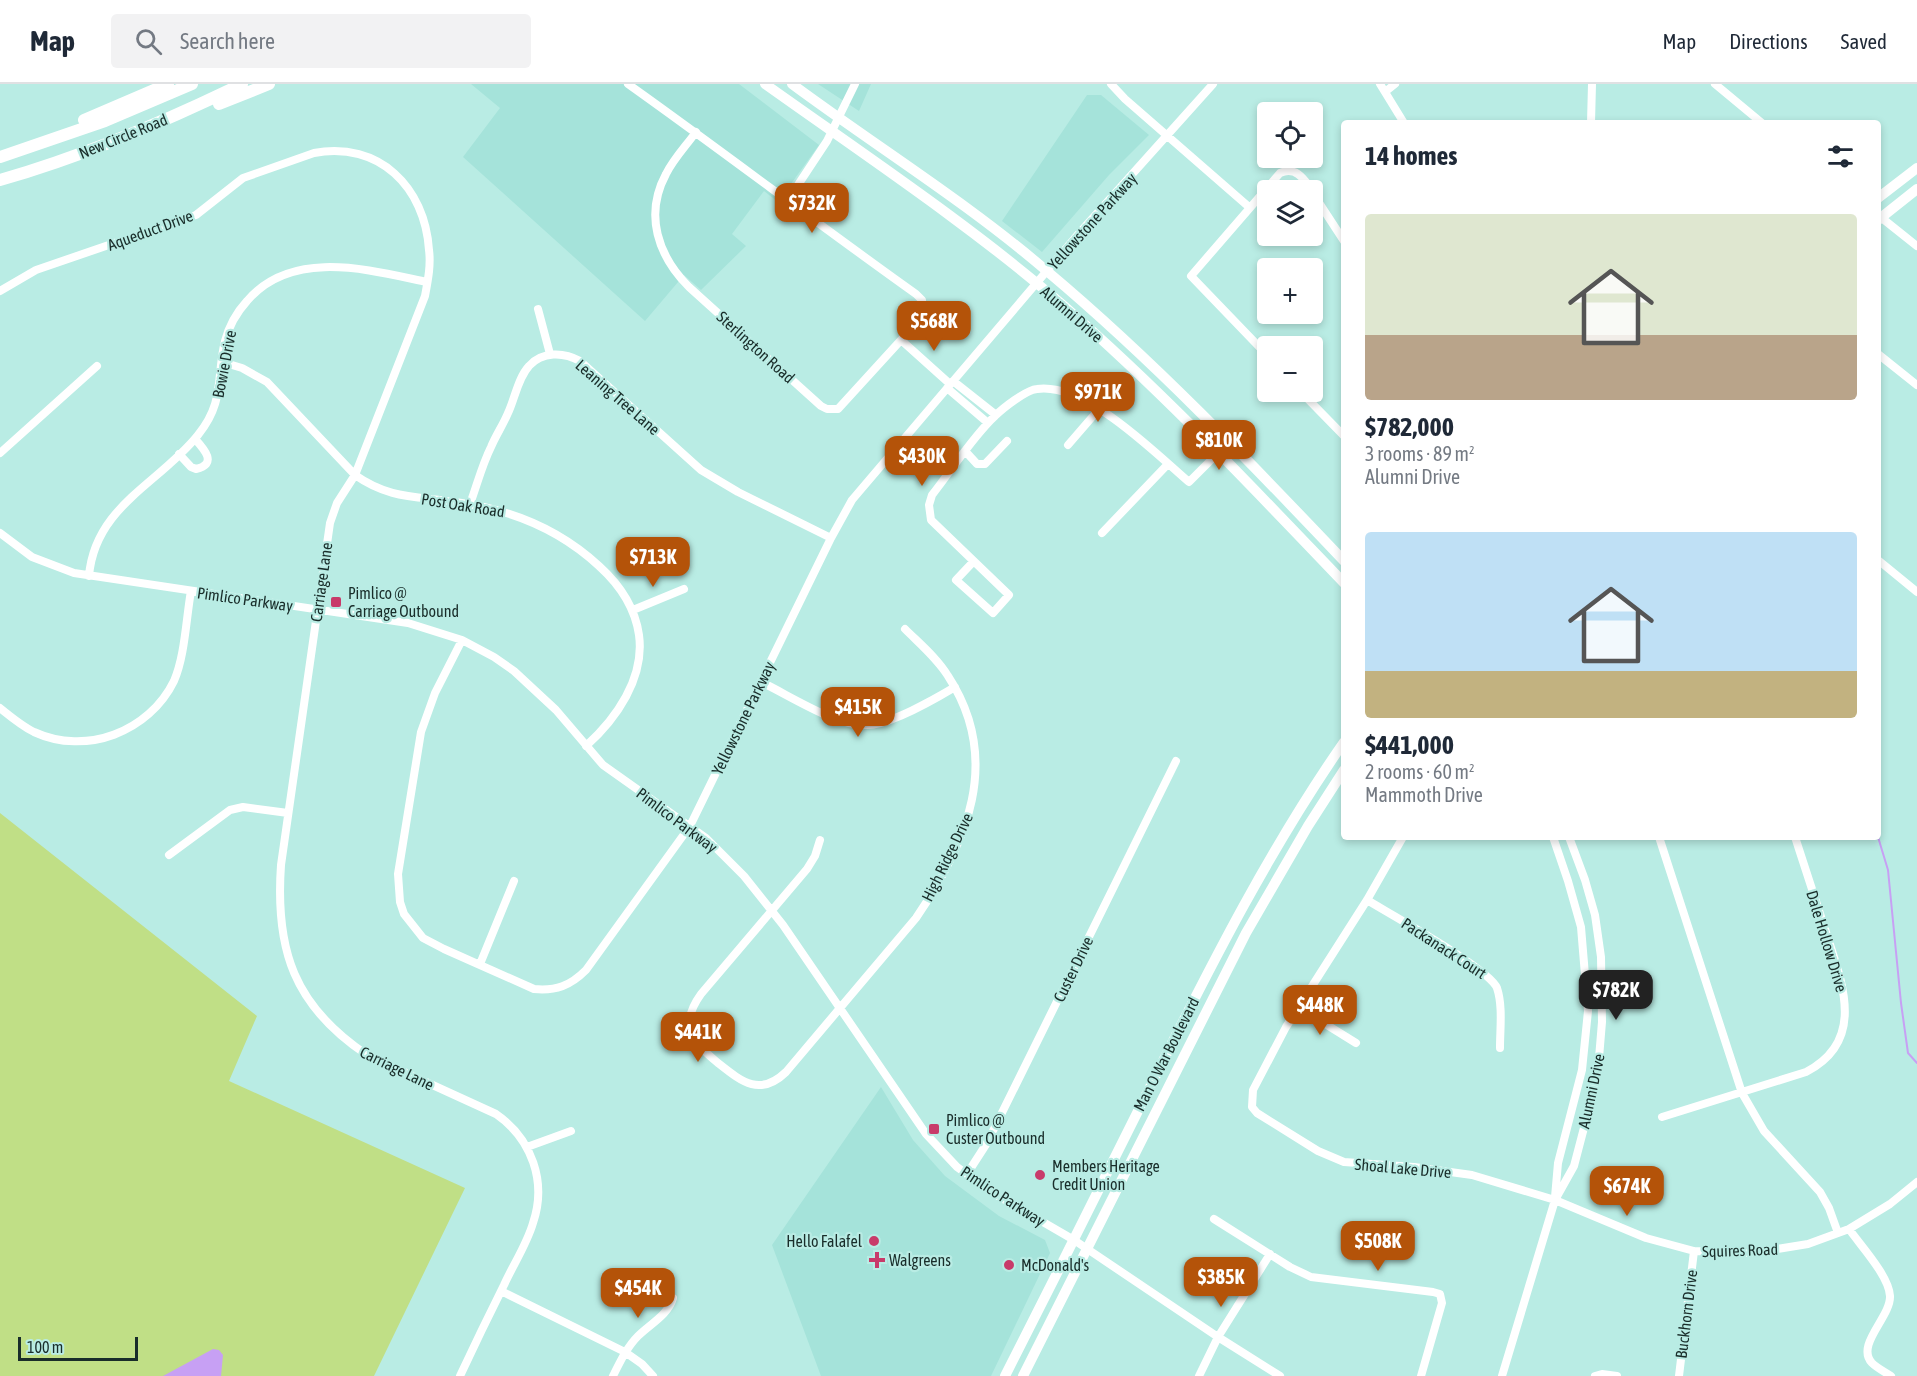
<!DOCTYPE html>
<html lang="en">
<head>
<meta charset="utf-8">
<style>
  body { margin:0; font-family:"Asap Condensed",sans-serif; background:#f2f2f3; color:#1f2937; height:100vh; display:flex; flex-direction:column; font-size:22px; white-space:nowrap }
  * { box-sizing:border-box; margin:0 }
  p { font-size:20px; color:#747a83 }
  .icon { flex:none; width:33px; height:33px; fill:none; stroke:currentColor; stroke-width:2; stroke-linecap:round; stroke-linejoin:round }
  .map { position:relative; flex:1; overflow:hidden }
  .drawer { position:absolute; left:1341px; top:36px; width:540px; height:720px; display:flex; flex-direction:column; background:#fff; border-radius:6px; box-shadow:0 3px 9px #0003 }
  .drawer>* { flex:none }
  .fabs { position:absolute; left:1257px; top:18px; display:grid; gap:12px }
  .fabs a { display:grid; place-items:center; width:66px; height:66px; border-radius:6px; background:#fff; box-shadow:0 3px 9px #0003; font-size:30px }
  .scale { position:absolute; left:18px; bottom:15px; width:120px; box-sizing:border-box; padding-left:6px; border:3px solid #192d2a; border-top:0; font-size:16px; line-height:21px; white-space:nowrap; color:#192d2a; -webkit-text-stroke:4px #b9ece4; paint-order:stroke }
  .price { position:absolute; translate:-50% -51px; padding:0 14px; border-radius:12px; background:#b45309; color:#fff; font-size:20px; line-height:39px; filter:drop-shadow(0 2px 3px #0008) }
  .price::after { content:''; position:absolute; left:50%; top:36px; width:18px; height:14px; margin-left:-9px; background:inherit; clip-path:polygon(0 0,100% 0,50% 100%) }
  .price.selected { background:#222; color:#fff }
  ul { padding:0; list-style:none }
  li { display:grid; align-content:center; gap:12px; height:318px; padding:0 24px }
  li span { display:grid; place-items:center; height:186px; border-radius:6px; color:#555 }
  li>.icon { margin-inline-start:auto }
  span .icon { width:108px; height:108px; fill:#fffc; stroke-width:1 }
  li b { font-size:26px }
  h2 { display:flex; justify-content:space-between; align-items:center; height:72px; padding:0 24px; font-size:26px }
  header { display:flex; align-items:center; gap:36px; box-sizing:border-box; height:84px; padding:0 30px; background:#fff; border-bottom:2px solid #e0e1e3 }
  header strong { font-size:28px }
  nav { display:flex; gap:33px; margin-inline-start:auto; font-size:21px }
  .search { width:420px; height:54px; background:#f2f2f3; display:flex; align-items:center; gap:15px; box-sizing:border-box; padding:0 21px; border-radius:6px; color:#747a83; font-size:22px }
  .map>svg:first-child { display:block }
</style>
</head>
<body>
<header>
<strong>Map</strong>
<div class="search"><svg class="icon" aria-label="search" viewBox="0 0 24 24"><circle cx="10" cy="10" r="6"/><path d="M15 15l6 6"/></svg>Search here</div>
<nav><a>Map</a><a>Directions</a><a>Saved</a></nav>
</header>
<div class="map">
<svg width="1917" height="1292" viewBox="0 0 1917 1292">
  <rect width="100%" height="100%" fill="#b9ece4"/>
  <!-- built -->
  <path fill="#a5e3da" d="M471 0H739L819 61 778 118 764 107 732 150 746 162 701 206 684 191 645 237 463 73 500 24Z
    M818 0H871L859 27Z
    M1087 11H1101L1149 51 1109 91 1042 168 1002 137Z
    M881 1003 913 1056 945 1092 999 1132 1045 1156 1050 1169 991 1292H821L772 1161Z"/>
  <!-- green -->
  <path fill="#c0df86" d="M0 729 257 932 229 997 465 1104 374 1292H0Z"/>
  <!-- water -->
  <path fill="#c7a0f4" d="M213 1265 219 1266 223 1271 221 1292H163Z"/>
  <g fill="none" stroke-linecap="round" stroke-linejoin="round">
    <!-- stream -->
    <path stroke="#c7a0f4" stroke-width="2" d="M1878 753 1888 786 1901 919 1908 969 1917 979"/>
    <!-- minor -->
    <path stroke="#fff" stroke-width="8" d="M628 0C725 69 819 141 916 210L922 216V230L901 256 838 325H827L821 322 689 203C658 172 644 131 666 90 674 74 686 62 696 48
      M1111 0 1125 15 1249 123
      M1380 0 1404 39
      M1715 0 1762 39
      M1385 8 1395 0
      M1591 39 1592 0
      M1312 108 1344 157
      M788 116 827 57 855 0
      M1878 131 1917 162
      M0 207 36 186 196 131 243 94 314 69C379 57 425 103 429 166 431 181 428 196 425 212L355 391 337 419 330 439 281 781C275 866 294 922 367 971L496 1030C532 1055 547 1098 533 1139 527 1160 513 1181 504 1201 489 1231 474 1262 460 1292
      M538 225 550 270
      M901 256 950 300
      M1878 270 1917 301
      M1268 272 1191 192 1280 89C1296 82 1304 95 1312 106
      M222 278 242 284 267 298 355 391C389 415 416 412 455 418 510 425 558 444 599 482 620 501 635 523 639 551 645 594 616 635 586 662
      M953 297 996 331
      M947 304 988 339
      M1301 308 1344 352
      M1068 361 1100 324
      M966 368 977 380H985L1007 357
      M0 369 97 282
      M179 370 191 383 196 385C218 380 204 365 195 355
      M470 420C477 401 482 381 491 363 496 351 503 341 508 329 515 314 518 294 529 282 542 267 564 268 580 277L701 386 738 408 831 454
      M0 449 32 473 74 489 408 539 462 556 494 573 514 587 556 626 603 681 706 754 744 792 783 841 926 1050 957 1083 993 1109 1074 1156 1218 1253 1280 1292
      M1102 449 1168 380
      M1878 476 1917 508
      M973 478 956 496 993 529 1009 511 931 436 929 421 932 411C951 387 974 351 995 332 1003 324 1026 306 1037 305 1085 298 1154 368 1189 398L1229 358
      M89 492C95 422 160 399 198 351 225 318 216 294 225 257 229 242 237 228 247 217 292 164 369 186 427 198
      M633 526 684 505
      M462 556 435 609 421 648 398 790 400 818 404 830 423 854 444 865 534 905C556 907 570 902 586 886L690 742 831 454 852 416 1074 155 1213 0
      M761 598C789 611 837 643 867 641 889 641 935 615 955 603
      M0 624C11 633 22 642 34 648 86 672 149 648 174 597 185 572 186 535 191 507
      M1403 753 1367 816 1286 943 1253 1006 1252 1023 1257 1029 1318 1067 1344 1078 1414 1083 1472 1091 1555 1116 1646 1154 1694 1167 1753 1169 1808 1160 1849 1145 1890 1120 1917 1098
      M1553 753 1568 797 1581 843 1588 927 1582 986 1558 1079 1555 1113
      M1659 753 1742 1009 1764 1047 1820 1108 1829 1124 1838 1149
      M820 756 815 772 807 785 701 910C678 942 692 957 718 979 742 998 760 1013 786 988L916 834C967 759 1003 676 948 592 937 574 920 560 905 545
      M169 771 230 726 243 723 288 729
      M1367 816C1390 830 1490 885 1497 904 1503 922 1500 945 1500 964
      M480 880 514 797
      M1298 923 1356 959
      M1662 1033 1806 988C1868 956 1841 896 1825 845 1815 815 1805 784 1795 753
      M527 1063 571 1047
      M967 1090 987 1059 1176 677
      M1214 1135 1290 1183 1311 1193 1433 1208 1440 1210 1442 1219 1421 1292
      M1849 1145C1861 1162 1889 1192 1890 1212 1891 1233 1855 1261 1872 1279 1877 1284 1885 1288 1891 1292
      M501 1207 625 1268 642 1280 653 1292
      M613 1292C620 1278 627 1263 638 1252 650 1240 668 1231 673 1214
      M1199 1292 1218 1253 1270 1170
      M1502 1292 1555 1116 1574 1082 1591 1017 1599 974 1602 938 1601 873 1595 831 1585 796 1569 753
      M1595 1292 1602 1290 1617 1292
      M1679 1292 1694 1167"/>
    <!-- major -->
    <path stroke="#fff" stroke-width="10" d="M765 0C866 72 970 141 1064 222 1163 308 1253 404 1344 499
      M792 0C877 63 968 119 1048 188 1154 277 1249 377 1344 477
      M1878 114 1917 84
      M1878 136 1917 105
      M1005 1292C1056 1192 1106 1091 1156 991 1213 877 1271 763 1344 658
      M1023 1292 1246 849 1308 742 1344 686"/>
    <!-- highway -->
    <path stroke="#fff" stroke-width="12" d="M219 20 269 0
      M84 36 168 0
      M0 73 105 37 192 0
      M0 96C84 72 164 38 242 0"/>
  </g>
  <!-- markers -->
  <g fill="#c83b6a" stroke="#b9ece4" stroke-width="2">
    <rect x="330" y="512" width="12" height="12" rx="3"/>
    <rect x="928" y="1039" width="12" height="12" rx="3"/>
    <circle cx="1040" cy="1091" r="6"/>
    <circle cx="874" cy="1157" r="6"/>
    <path d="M874 1167h6v6h6v6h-6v6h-6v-6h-6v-6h6z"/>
    <circle cx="1009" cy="1181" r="6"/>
  </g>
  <g text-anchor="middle" stroke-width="4.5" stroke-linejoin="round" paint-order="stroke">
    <!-- street labels -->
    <g font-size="16" fill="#192d2a" stroke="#b9ece4">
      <text transform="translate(123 52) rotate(-22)" y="6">New Circle Road</text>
      <text transform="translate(1092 137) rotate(-48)" y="6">Yellowstone Parkway</text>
      <text transform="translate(150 146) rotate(-20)" y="6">Aqueduct Drive</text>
      <text transform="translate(1072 230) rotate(41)" y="6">Alumni Drive</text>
      <text transform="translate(756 263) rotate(42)" y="6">Sterlington Road</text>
      <text transform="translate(224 280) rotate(-79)" y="6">Bowie Drive</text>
      <text transform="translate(618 313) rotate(41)" y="6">Leaning Tree Lane</text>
      <text transform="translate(463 421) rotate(9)" y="6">Post Oak Road</text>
      <text transform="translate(321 498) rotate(-82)" y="6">Carriage Lane</text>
      <text transform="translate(245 515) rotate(8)" y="6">Pimlico Parkway</text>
      <text transform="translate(743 634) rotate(-64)" y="6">Yellowstone Parkway</text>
      <text transform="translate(677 736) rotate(37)" y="6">Pimlico Parkway</text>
      <text transform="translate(947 773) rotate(-64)" y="6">High Ridge Drive</text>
      <text transform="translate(1827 857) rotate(73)" y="6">Dale Hollow Drive</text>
      <text transform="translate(1444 864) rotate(33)" y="6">Packanack Court</text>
      <text transform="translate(1073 885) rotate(-64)" y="6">Custer Drive</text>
      <text transform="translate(1166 970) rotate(-63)" y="6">Man O War Boulevard</text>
      <text transform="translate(397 984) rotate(26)" y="6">Carriage Lane</text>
      <text transform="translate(1591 1007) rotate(-78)" y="6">Alumni Drive</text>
      <text transform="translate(1403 1084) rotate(5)" y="6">Shoal Lake Drive</text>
      <text transform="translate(1003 1112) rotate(33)" y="6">Pimlico Parkway</text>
      <text transform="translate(1740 1166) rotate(-2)" y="6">Squires Road</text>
      <text transform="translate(1686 1230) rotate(-83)" y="6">Buckhorn Drive</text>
    </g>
    <!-- poi labels -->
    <g font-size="16" fill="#192d2a" stroke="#b9ece4" text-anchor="start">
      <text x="348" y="515">Pimlico @<tspan x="348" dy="18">Carriage Outbound</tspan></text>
      <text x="946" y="1042">Pimlico @<tspan x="946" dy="18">Custer Outbound</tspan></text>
      <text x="1052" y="1088">Members Heritage<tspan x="1052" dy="18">Credit Union</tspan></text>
      <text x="862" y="1163" text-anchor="end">Hello Falafel</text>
      <text x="889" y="1182">Walgreens</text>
      <text x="1021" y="1187">McDonald's</text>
    </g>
  </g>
</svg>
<div class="fabs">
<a><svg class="icon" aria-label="locate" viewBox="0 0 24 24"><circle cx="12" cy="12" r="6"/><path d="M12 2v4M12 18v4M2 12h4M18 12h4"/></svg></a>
<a><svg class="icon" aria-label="layers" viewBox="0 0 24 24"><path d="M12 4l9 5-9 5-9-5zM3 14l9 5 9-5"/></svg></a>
<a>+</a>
<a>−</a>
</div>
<div class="scale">100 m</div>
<b class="price" style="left:812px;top:150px">$732K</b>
<b class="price" style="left:934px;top:268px">$568K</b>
<b class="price" style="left:1098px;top:339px">$971K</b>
<b class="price" style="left:1219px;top:387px">$810K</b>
<b class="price" style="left:922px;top:403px">$430K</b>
<b class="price" style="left:653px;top:504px">$713K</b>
<b class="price" style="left:858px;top:654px">$415K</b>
<b class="price selected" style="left:1616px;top:937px">$782K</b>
<b class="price" style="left:1320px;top:952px">$448K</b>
<b class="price" style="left:698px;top:979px">$441K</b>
<b class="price" style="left:1627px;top:1133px">$674K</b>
<b class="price" style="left:1378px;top:1188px">$508K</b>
<b class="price" style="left:1221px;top:1224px">$385K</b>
<b class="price" style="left:638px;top:1235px">$454K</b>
<section class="drawer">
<h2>14 homes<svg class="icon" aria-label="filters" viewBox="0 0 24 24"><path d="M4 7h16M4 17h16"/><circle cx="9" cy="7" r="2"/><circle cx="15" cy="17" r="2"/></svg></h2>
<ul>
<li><span style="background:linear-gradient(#dfe7d0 65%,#b9a48a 0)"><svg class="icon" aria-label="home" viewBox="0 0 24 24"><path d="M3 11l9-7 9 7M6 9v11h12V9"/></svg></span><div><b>$782,000</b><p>3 rooms · 89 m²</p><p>Alumni Drive</p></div></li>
<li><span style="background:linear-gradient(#bfe0f5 75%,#c2b280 0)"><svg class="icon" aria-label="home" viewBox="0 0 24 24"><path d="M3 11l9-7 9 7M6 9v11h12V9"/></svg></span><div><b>$441,000</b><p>2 rooms · 60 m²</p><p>Mammoth Drive</p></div></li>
</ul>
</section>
</div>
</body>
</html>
